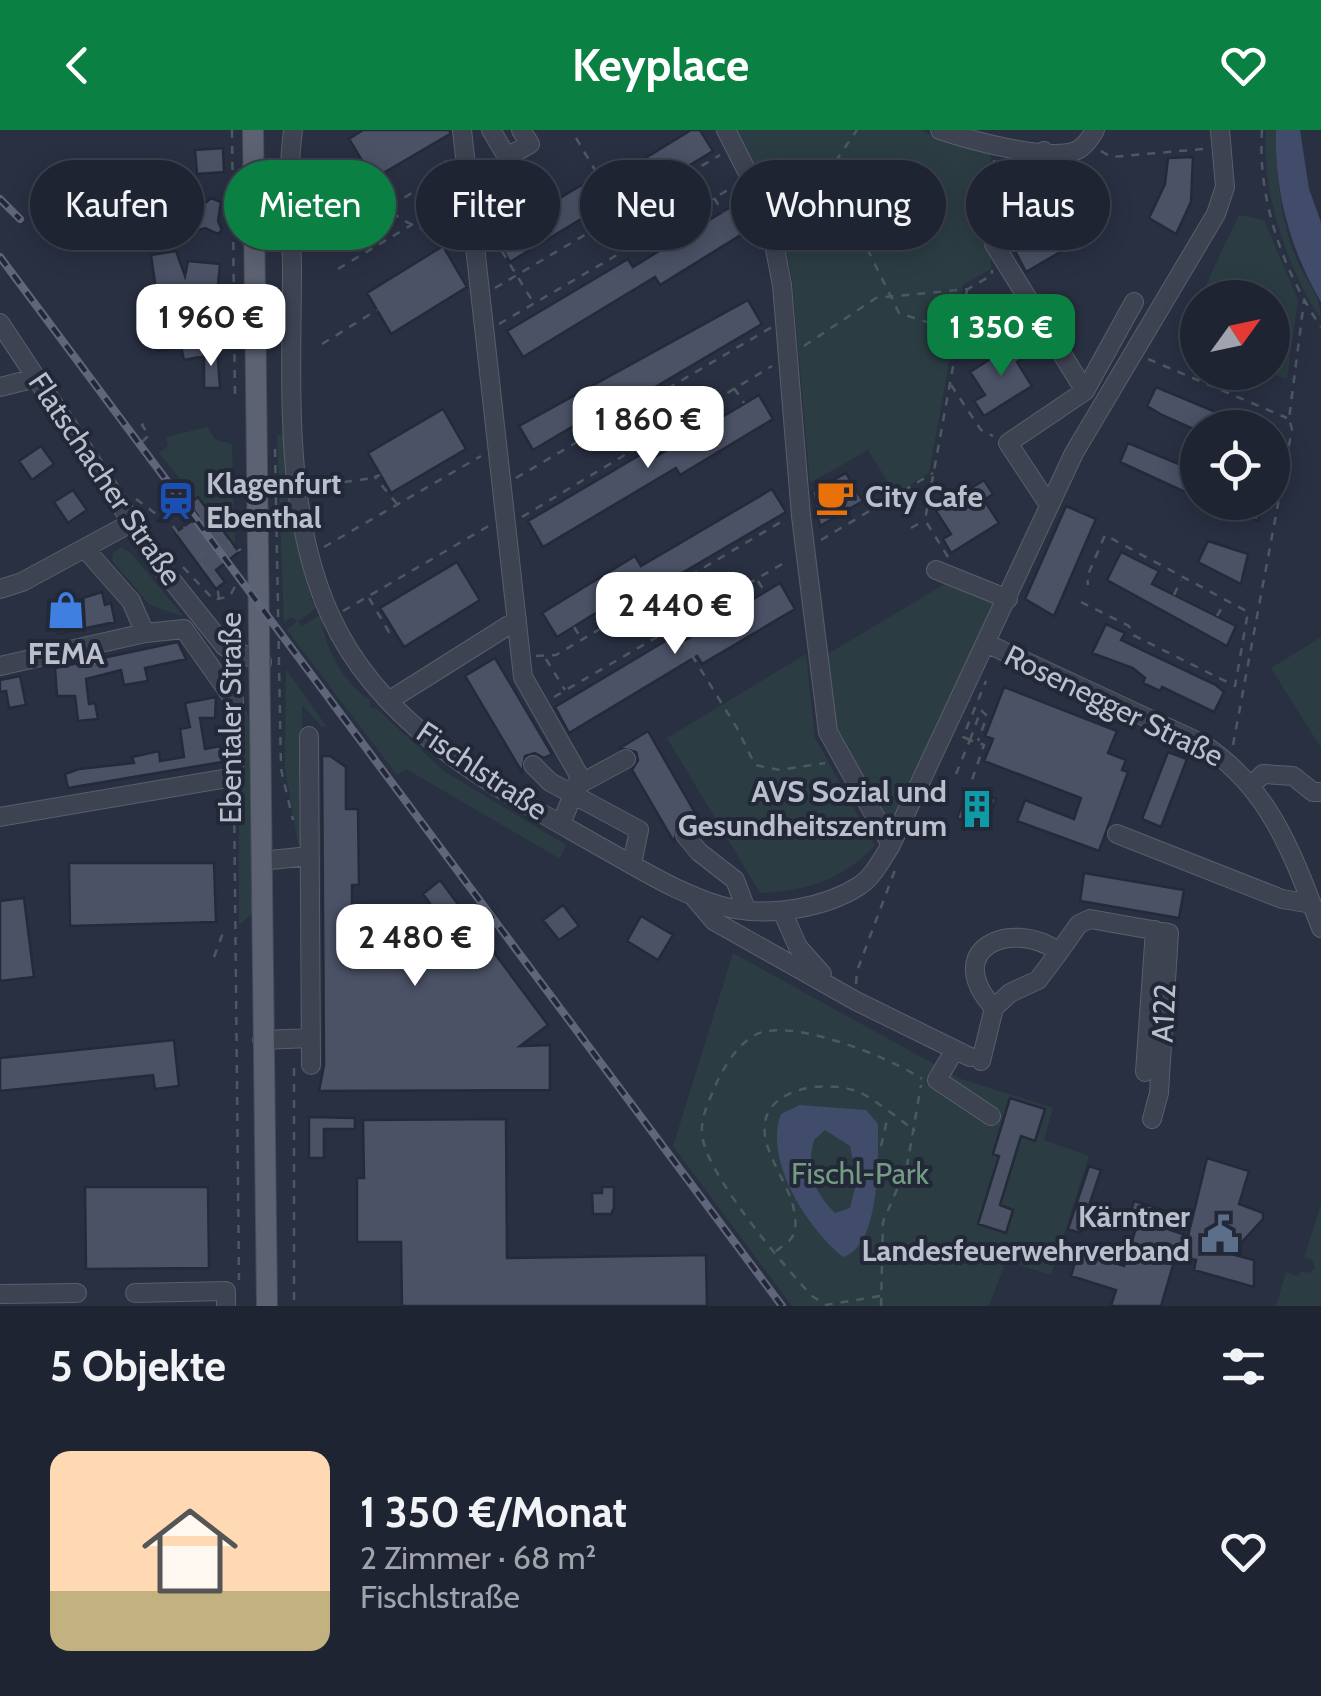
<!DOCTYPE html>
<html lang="de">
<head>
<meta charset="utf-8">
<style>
  body { margin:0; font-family:Cabin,sans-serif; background:#272c3a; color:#f1f3f6; height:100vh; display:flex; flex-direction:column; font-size:38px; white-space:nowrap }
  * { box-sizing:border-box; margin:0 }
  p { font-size:32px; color:#a1a4ac }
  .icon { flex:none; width:55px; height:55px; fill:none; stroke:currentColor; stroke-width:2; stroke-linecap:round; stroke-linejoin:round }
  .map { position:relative; height:1176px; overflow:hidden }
  .sheet { display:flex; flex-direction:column; background:#1f2432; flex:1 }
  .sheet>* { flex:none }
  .banner { position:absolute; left:30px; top:30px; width:1262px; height:90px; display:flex; gap:20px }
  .needle { width:65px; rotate:57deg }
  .buttons { position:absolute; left:1180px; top:150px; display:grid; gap:20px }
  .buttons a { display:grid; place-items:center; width:110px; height:110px; border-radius:50%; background:#1f2432; box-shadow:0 5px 25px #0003,0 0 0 2px #3c414d; font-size:50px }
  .price { position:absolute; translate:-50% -85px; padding:0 22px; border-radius:20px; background:#fff; color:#222; font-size:32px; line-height:65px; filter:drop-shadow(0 2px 5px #0008) }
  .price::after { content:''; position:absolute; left:50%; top:60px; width:30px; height:22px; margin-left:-15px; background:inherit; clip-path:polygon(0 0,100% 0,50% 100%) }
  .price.active { background:#0b8043; color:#fff }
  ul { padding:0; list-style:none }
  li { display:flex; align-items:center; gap:30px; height:250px; padding:0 50px }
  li+li { border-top:2px solid #3c414d }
  li span { display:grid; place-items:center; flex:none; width:280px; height:200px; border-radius:20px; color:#555 }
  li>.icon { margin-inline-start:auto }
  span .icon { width:120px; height:120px; fill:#fffc; stroke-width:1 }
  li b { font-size:42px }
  h2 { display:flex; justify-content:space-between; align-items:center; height:120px; padding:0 50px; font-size:42px }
  .chip { padding:0 35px; border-radius:45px; background:#1f2432; box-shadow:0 5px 25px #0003,0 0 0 2px #3c414d; font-size:35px; line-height:90px }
  .chip.active { background:#0b8043; color:#fff }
  header { display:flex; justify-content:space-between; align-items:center; height:130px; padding:0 50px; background:#0b8043; color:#fff; font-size:45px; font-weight:800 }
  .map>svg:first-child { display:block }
</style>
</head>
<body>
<header><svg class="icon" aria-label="back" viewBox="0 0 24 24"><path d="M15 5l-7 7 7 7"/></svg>Keyplace<svg class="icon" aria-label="heart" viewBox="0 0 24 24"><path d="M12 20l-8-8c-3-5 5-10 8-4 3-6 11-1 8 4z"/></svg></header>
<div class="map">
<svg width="1321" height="1176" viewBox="0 0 1321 1176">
  <rect width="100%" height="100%" fill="#293042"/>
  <!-- green -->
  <path fill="#2b3d43" d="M733 0H922L937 9 991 23V139L963 155 929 343 895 364 868 320 810 353 792 148 775 78Z
    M1266 0H1276C1275 42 1281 94 1298 132 1307 153 1321 165 1321 189 1287 138 1261 61 1266 0Z
    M1239 85 1264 90 1298 170 1287 249 1270 243 1272 168 1200 167Z
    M207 297 216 310 232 314 235 416 159 323 168 316 166 307Z
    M277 305H283L296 409 312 471 317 477 298 492 303 496 321 484C322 514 343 553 370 570V578H376L444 641 566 715 560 729 406 639 397 645 287 500 297 491 292 487 284 492Z
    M121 417 131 423 184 487 150 475 112 431 113 423Z
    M950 451 996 469 889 699 832 599 826 525Z
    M1321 507V618L1271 538Z
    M806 524 815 608 875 716C841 750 808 761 760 763L667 608Z
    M286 539 326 596 322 597 302 575V712L298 715 285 637Z
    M239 559 250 592 253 776 251 785 239 795Z
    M733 823 961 949 1053 978 1044 1010 1089 1026 1051 1145 1006 1131 989 1176H792L673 1016Z
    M1321 1074V1176H1276L1286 1142 1298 1146 1301 1141 1309 1143 1315 1138 1312 1130 1304 1128Z"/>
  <!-- water -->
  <path fill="#404c6a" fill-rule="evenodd" d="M1276 0H1300L1309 59 1321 92V172C1290 119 1274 61 1276 0Z
    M800 975 866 980 878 994C878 1027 881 1116 843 1127 808 1099 763 1030 781 984ZM825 1000 850 1016 857 1050 850 1078 835 1083C813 1061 806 1041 814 1010Z"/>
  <!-- building -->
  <path fill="#4b5266" stroke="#242a39" stroke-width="2.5" d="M363 0H450V4L373 49 349 9Z
    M691 0H700L713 21 621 77 616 68 510 132 495 107 590 50 595 59Z
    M223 18 224 42 197 44 195 20Z
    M1193 27 1191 72 1176 104 1149 88 1165 54 1168 28Z
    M198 68 204 74 211 68 221 72 218 91 222 100 218 104 205 98 190 103 187 78Z
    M165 72 171 95 90 118 84 94Z
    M1051 72 1059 87 1053 91 1069 117 1026 142 1004 100Z
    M737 73 752 98 660 155 655 147 523 227 507 201 628 129 633 137Z
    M443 116 467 157 391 204 367 163Z
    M176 121 185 146 188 131 220 134 217 166 181 162 189 211 200 209 204 226 184 230 181 217 158 221 156 210 163 209 151 125Z
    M748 170 762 194 640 266 636 259 533 320 519 296Z
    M1017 212 1026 226 1017 232 1032 256 984 286 974 271 985 265 970 242Z
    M217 218 220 258H204V220Z
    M1156 257 1252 297V298H1191L1162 285 1147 276Z
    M759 265 773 289 680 345 676 338 543 417 528 391 650 319 655 327Z
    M443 279 466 319 391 363 368 323Z
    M1128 313 1198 342V368L1120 332Z
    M41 316 54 334 32 350 19 331Z
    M846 343 863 371 820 396 812 362Z
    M984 350 993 364 984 370 999 393 951 423 943 409 951 404 936 381Z
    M772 359 786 382 665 453 659 444 557 507 542 483 635 426 641 436Z
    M73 360 87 380 68 393 54 372Z
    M198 367 239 422 216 440 225 452 216 459 175 403 198 386 189 374Z
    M1209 372H1262L1258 391Z
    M1066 376 1096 389 1054 486 1025 469Z
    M1208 411 1248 424 1241 454 1198 432Z
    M1121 422 1159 441 1152 454 1236 496 1227 516 1107 450Z
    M457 432 480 470 404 517 380 478Z
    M780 453 795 479 702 534 697 526 569 603 555 577 672 507 677 515Z
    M102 462 105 475 111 473 115 492 58 504 53 477Z
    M1106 494 1125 503 1121 510 1216 555 1224 562 1214 582 1162 557 1160 561 1143 553 1145 548 1133 538 1092 523Z
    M178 512 186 529 145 538 148 551 124 555 121 540 86 549 89 574 95 573 98 589 78 591 75 566H57L55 538Z
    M495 528 552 624 544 628 535 623 525 626 522 642 465 546Z
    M20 546 26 575 9 578 6 561 0 562V550Z
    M1004 557 1117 601 1108 623 1126 630 1122 640 1128 642 1099 721 1017 691 1025 670 1074 689 1081 668 984 631 993 609 985 606Z
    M216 567 215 588H200L205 619 220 616 222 632 68 658 65 644 79 639 134 633 132 627 159 621 160 631 184 627 180 599 190 597 185 573Z
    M648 601 702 695 696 699 688 693 678 695 674 712 632 640 638 630 636 622 620 618Z
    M1168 622 1187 629 1161 697 1142 689Z
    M322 626H330L346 637V679H358L359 755H352V796H446L423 764 440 750 548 895 520 916 550 915V960L319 961 324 935Z
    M968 659 996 669 985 698 957 688Z
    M69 733H214L216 792 70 796Z
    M1084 743 1184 760 1179 788 1080 771Z
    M24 768 34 847 0 851V771Z
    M563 775 579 796 559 810 543 790Z
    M641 786 673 805 658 830 627 811Z
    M174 910 179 956 155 959 153 945 0 961V928Z
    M1010 968 1045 979 1035 1011 1021 1006 1000 1075 1013 1080 1006 1103 978 1094 999 1026 993 1024Z
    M309 987 355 988V999H324V1028H309Z
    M506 989 507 1128 706 1125 707 1176H402L401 1112H357V1048H364L363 990Z
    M1207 1028 1249 1041 1239 1074 1263 1083V1089L1231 1124 1254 1130V1157L1194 1140 1196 1130 1176 1125 1161 1176H1111L1116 1160 1071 1146 1078 1122 1124 1136 1136 1098 1127 1095 1134 1071 1167 1081 1162 1097 1188 1106Z
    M1089 1036 1101 1040 1080 1103 1068 1099Z
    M85 1057H208L209 1138 86 1139Z
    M602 1057H614V1078L611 1084H593L592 1063H602Z"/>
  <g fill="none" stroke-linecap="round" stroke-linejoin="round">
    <!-- minor casing -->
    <g stroke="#595e6c" stroke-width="20">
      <path id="minor" d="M293 0C287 44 291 92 292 136 292 250 282 381 331 487 382 599 496 657 597 715 639 738 686 769 734 779 772 786 825 778 859 756 873 747 882 729 891 715L1074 323 1216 84 1225 57 1220 0
        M462 0 523 547 580 647 561 694
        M491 0 507 27 530 14 521 0
        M726 0 768 83 782 155 801 386 828 602 891 715
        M940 0C969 10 1043 30 1073 22 1083 19 1090 9 1095 0
        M1044 21 1051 50 1064 51 1078 77
        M994 114 1085 261
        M0 193 162 438 225 517 262 532
        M0 257 36 248
        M1049 375 1008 313 1085 261 1134 172
        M936 440 1008 469
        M0 459 22 452 131 393
        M988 514 1201 613C1270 657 1293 725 1321 798
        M0 536 145 503 131 471 86 420
        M390 570 517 490
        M309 606 311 935
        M533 635 550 652 639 700 632 734
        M1253 654 1263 644 1293 646 1313 662H1321
        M574 657 626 629
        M0 687 234 647V570L184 499 145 503
        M1117 704 1282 769 1312 774
        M685 705 699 722 735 750 746 779
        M261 731 309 726
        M692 765 714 791 856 871 970 927
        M782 781 798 817 822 844
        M994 878 1010 863 1038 850 1059 822
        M262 910 311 908
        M954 921 937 950 991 986
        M981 931 994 878C941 820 1010 787 1059 822L1079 794 1090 789 1169 803 1159 963 1152 989
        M1145 942 1155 800
        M135 1163 226 1161V1176
        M0 1164 77 1163"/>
    </g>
    <!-- major casing -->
    <g stroke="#474c5b" stroke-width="22">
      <path id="major" d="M253 0 267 1176"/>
    </g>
    <!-- path -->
    <path stroke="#4a5a60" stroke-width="2.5" stroke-dasharray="8 8" stroke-linecap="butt" d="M232 0 235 269
      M1262 0C1257 68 1283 141 1321 197
      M576 8 620 82
      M1101 21 1111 27 1203 19
      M835 29 855 94 899 183 945 198 957 211
      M362 31 358 34C368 51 381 74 397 86 413 98 432 98 443 116
      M512 47 492 105 533 172
      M714 68 723 82
      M883 84a8 8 0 1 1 16 0a8 8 0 1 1-16 0Z
      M391 76 418 59 450 27
      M685 85 694 100
      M784 89 799 84 857 0
      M857 97 881 86
      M994 97V30
      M655 102 665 117
      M338 139 413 94
      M495 158 720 25
      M499 194 738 54
      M322 214 377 180
      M804 216 876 168 968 159 992 145V140
      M1148 229 1287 288
      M951 255 981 300 993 306
      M734 258 744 273
      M611 274 618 286
      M706 275 716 291
      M583 291 589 303
      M677 292 686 308
      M142 312 149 305 142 295 147 291
      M275 319 281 639 293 690
      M380 345 375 347 397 374
      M516 348 772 197
      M344 352 374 348
      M136 369 156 384H164L178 403 185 397
      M522 387 772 236
      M911 398 923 391
      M206 399 214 393 236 422 241 419
      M821 410 933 343
      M324 417 481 326
      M204 423 197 428 217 455 219 469
      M948 427 925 390 967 160
      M183 437 214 470 230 466 241 445
      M758 451 765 462
      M1174 465 1181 450
      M369 468 389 502 393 500
      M729 468 736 480
      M1081 472 1129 496 1133 505 1235 556 1248 482 1105 405 1087 447 1088 455
      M343 481 492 394
      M697 483 707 497
      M1217 486 1225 472
      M574 497 581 508
      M675 498 737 598 755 635 780 640 825 633
      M536 526 556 525 786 389
      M546 529 565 560
      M554 567 789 430
      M970 610 963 607 986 551
      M970 610 981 580 987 586 978 611
      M1233 615 1292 299 1289 289 1304 171
      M956 644 970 610 984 615 972 650
      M234 663 239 1150
      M214 827 224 800
      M856 854 857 841 895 740
      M294 938V1176
      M881 1016 888 986
      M776 1121C784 1115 794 1110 795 1099 799 1065 769 1036 765 1005 758 957 827 949 859 962 874 969 901 990 915 1001
      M880 1166 826 1175 812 1166C782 1134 718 1057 705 1017 697 995 706 978 714 959 722 939 741 907 763 902 801 892 889 927 922 949
      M881 1176 883 1092 907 1036 921 955"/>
    <!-- minor -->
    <use href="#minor" stroke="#3e4352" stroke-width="18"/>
    <!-- major -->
    <use href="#major" stroke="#5c6272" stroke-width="20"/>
    <!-- rail casing -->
    <g stroke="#606679" stroke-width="8">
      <path id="rail" d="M0 69 20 89
        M0 127 782 1176"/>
    </g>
    <!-- rail -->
    <use href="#rail" stroke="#222837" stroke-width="4" stroke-dasharray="11" stroke-linecap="butt"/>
  </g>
  <!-- icons -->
  <defs>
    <g id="cafe-bare" transform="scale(3)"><path d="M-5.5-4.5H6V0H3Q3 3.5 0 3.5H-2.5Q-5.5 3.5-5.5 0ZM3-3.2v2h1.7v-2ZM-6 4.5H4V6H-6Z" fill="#e8710a" stroke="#222837" stroke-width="2.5" paint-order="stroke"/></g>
    <g id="station-bare" transform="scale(3)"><path d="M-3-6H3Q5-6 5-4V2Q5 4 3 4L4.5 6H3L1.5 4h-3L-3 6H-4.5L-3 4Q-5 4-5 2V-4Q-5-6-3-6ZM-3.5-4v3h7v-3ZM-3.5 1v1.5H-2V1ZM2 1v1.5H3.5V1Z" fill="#1a4fb4" stroke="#222837" stroke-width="2.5" paint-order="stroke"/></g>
    <g id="shop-bare" transform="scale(3)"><path d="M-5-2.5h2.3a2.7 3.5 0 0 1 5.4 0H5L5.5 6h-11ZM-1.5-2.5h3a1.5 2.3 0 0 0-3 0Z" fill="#3f7fe0" stroke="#222837" stroke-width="2.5" paint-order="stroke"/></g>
    <g id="building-bare" transform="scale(3)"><path d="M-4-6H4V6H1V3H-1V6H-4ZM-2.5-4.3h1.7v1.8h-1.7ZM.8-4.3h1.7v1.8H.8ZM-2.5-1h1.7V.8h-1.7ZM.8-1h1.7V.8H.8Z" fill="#0f9aa8" stroke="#222837" stroke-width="2.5" paint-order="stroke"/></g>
    <g id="civic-bare" transform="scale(3)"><path d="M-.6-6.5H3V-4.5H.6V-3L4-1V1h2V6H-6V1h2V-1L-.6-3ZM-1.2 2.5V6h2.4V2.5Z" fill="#5c6f8a" stroke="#222837" stroke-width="2.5" paint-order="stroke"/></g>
  </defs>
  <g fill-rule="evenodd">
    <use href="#cafe-bare" x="835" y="367"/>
    <use href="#station-bare" x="176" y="371"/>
    <use href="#shop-bare" x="66" y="480"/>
    <use href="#building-bare" x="977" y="679"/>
    <use href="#civic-bare" x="1220" y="1104"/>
  </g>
  <g text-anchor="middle" stroke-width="8" stroke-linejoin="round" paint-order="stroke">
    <!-- street labels -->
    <g font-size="30" fill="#bbbfcc" stroke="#222837">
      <text transform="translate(105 349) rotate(56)" y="10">Flatschacher Straße</text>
      <text transform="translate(1114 576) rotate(26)" y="10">Rosenegger Straße</text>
      <text transform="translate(231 588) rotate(-90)" y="10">Ebentaler Straße</text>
      <text transform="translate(482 641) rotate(34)" y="10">Fischlstraße</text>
      <text transform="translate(1164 883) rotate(-87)" y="10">A122</text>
    </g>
    <!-- poi labels -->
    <g font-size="30" font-weight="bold" fill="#bbbfcc" stroke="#222837" text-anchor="start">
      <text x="206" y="364">Klagenfurt<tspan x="206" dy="34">Ebenthal</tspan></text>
      <text x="865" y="377">City Cafe</text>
      <text x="66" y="534" text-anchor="middle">FEMA</text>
      <text x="947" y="672" text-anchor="end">AVS Sozial und<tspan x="947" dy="34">Gesundheitszentrum</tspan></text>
      <text x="1190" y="1097" text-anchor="end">Kärntner<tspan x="1190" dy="34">Landesfeuerwehrverband</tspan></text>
    </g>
    <!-- park labels -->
    <g font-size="30" fill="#749b83" stroke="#222837">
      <text x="860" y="1054">Fischl-Park</text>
    </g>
  </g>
</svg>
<div class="buttons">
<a><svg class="needle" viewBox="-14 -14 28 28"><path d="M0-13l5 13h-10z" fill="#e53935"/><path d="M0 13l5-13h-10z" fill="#a1a4ac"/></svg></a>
<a><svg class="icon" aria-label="locate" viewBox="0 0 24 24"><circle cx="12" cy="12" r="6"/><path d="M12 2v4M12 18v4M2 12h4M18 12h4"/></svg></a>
</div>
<b class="price" style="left:211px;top:239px">1 960 €</b>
<b class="price active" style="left:1001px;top:249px">1 350 €</b>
<b class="price" style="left:648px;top:341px">1 860 €</b>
<b class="price" style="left:675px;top:527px">2 440 €</b>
<b class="price" style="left:415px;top:859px">2 480 €</b>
<div class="banner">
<a class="chip">Kaufen</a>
<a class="chip active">Mieten</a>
<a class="chip">Filter</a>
<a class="chip">Neu</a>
<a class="chip">Wohnung</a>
<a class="chip">Haus</a>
</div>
</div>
<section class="sheet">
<h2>5 Objekte<svg class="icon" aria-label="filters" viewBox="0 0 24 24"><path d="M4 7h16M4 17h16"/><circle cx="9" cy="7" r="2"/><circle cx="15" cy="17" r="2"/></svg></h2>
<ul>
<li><span style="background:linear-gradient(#ffd9b3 70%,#c2b280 0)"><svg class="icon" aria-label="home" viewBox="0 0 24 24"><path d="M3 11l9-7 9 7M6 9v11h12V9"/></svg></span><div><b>1 350 €/Monat</b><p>2 Zimmer · 68 m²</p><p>Fischlstraße</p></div><svg class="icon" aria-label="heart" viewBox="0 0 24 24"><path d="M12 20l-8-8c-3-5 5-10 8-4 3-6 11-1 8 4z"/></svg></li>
</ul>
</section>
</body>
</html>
